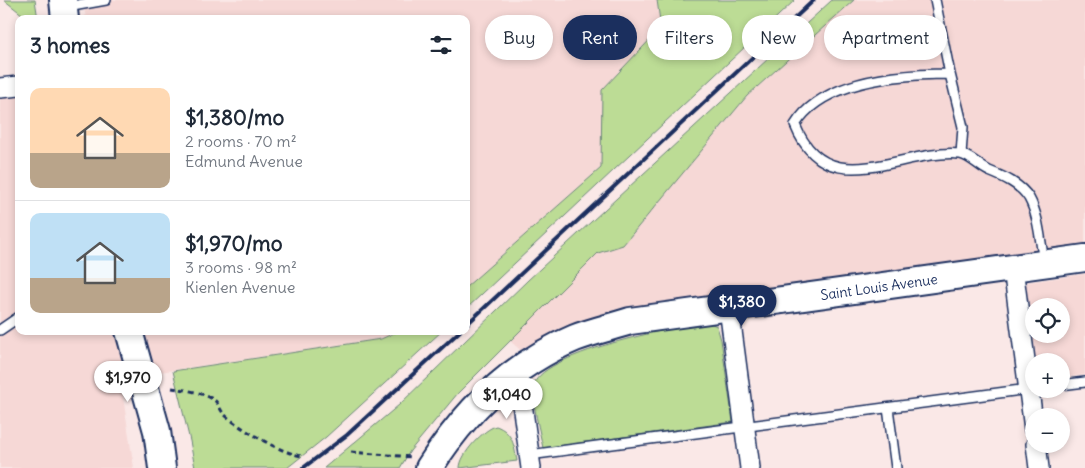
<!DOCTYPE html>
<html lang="en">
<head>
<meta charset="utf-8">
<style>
  body { margin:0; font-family:Delius,sans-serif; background:#f2f2f3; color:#1f2937; height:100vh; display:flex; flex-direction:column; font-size:19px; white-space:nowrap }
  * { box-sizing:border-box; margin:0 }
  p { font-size:16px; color:#747a83 }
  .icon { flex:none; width:28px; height:28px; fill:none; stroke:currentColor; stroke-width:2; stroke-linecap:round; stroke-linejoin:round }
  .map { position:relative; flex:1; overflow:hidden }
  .panel { position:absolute; left:15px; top:15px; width:455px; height:320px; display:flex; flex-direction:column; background:#fff; border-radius:10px; box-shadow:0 2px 8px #0003 }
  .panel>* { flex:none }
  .banner { position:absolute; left:485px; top:15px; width:475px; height:45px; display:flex; gap:10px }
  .buttons { position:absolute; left:1025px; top:298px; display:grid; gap:10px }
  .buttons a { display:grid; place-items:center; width:45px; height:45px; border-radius:50%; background:#fff; box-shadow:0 2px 8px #0003; font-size:25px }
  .price { position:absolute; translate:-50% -42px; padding:0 11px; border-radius:18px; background:#fff; color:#222; font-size:16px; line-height:32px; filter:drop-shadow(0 1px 2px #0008) }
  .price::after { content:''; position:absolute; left:50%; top:30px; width:15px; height:11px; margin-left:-8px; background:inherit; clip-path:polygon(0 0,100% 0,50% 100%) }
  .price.on { background:#1b2f5e; color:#fff }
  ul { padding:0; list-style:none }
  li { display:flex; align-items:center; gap:15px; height:125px; padding:0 15px }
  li+li { border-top:1px solid #e0e1e3 }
  li span { display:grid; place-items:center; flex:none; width:140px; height:100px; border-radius:10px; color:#555 }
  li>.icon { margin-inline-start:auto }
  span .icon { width:60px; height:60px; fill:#fffc; stroke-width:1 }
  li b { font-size:21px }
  h2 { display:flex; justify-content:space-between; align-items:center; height:60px; padding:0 15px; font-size:21px }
  .chip { padding:0 18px; border-radius:22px; background:#fff; box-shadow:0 2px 8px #0003; font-size:18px; line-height:45px }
  .chip.on { background:#1b2f5e; color:#fff }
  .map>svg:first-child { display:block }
</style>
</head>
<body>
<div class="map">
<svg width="1085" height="468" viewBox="0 0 1085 468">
  <rect width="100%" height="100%" fill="#fae8e7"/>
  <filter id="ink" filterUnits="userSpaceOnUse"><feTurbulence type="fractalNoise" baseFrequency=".02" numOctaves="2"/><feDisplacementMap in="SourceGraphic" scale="10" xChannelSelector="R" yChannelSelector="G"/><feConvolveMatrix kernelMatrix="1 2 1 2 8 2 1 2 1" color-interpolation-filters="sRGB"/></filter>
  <g filter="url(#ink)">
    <!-- built -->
    <path fill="#f6d8d6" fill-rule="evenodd" d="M83 0H657L661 28 603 90 602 167 466 287V19H86Z
      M854 0H1085V246L739 291 615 312 549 338 524 353 510 341 598 253 623 245 747 96Z
      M19 87V331H399L381 339 120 378 134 468H0V89Z
      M1085 274V375L1061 378V361H1034L1022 287 1028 282ZM1034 306H1061V334H1034Z"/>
    <!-- green -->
    <path fill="#bcdc95" stroke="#6c867a" d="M4 0H35L38 19H28Z
      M657 0H795L466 309V287L601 168 602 90 661 28Z
      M832 0H854L747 96 623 245 598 253 458 393 410 451 400 468H324L399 405 528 280Z
      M707 322 717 326 721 340 733 422 543 448C540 433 532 402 533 388 536 353 677 327 707 322Z
      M399 331H442L326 437 287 468H195L190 441 173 371 381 339Z
      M496 426C513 432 514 446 517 461L460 468C460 454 484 429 496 426Z"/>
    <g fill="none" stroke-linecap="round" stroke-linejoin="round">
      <!-- lane casing -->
      <g stroke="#1b2f5e" stroke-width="12">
        <path id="lane" d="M935 0 950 74C902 74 823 79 795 125 827 205 900 148 960 154 969 155 980 167 989 171 1004 177 1020 184 1029 198 1039 216 1040 241 1044 261
          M67 7 106 0
          M950 74 963 127 961 154
          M0 330 19 317
          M1061 385 1085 382
          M888 408 896 468
          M529 455 1029 389"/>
      </g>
      <!-- street casing -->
      <g stroke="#1b2f5e" stroke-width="22">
        <path id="street" d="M0 88 19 86
          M1013 268 1034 429
          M729 308 750 468
          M517 368 531 468
          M1036 444 1039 468"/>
      </g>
      <!-- secondary casing -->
      <g stroke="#1b2f5e" stroke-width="30">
        <path id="secondary" d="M63 0 65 19
          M129 331 157 431 162 468
          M429 468C465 411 512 364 575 338 593 331 612 327 630 321L1085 258"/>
      </g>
      <!-- path -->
      <path stroke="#1b2f5e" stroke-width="3" stroke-dasharray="5 4" stroke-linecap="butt" d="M172 388C185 390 203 392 214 400 219 403 220 411 225 415 239 428 286 456 304 456
        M351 452 412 457"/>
      <!-- lane -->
      <use href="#lane" stroke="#fff" stroke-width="9"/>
      <!-- street -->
      <use href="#street" stroke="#fff" stroke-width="19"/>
      <!-- secondary -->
      <use href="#secondary" stroke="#fff" stroke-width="26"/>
      <!-- rail -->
      <path stroke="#1b2f5e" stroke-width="4" d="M466 325 814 0
        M303 468 347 435 460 331"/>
    </g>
  </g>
  <g text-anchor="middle" stroke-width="5" stroke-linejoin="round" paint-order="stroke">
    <!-- street labels -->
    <g font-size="14" fill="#1b2f5e" stroke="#fff">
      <text transform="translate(879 287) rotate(-8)" y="5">Saint Louis Avenue</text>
    </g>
  </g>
</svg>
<div class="buttons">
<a><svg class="icon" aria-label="locate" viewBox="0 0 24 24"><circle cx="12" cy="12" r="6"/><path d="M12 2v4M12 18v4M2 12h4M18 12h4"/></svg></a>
<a>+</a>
<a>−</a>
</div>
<b class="price on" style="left:742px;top:327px">$1,380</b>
<b class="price" style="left:128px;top:403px">$1,970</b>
<b class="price" style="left:507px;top:420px">$1,040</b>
<div class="banner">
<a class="chip">Buy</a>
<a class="chip on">Rent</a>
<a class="chip">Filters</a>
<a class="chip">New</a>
<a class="chip">Apartment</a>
</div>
<section class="panel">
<h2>3 homes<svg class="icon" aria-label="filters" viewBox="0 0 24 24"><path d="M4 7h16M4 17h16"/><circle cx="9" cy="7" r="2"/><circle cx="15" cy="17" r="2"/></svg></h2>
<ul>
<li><span style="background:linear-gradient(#ffd9b3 65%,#b9a48a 0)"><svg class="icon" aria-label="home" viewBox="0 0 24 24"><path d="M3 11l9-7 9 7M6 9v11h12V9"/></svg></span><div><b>$1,380/mo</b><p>2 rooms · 70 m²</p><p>Edmund Avenue</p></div></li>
<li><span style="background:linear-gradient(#bfe0f5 65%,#b9a48a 0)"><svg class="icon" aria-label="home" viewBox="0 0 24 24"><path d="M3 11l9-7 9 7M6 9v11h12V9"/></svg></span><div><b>$1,970/mo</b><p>3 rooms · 98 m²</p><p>Kienlen Avenue</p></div></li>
</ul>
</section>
</div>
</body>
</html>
